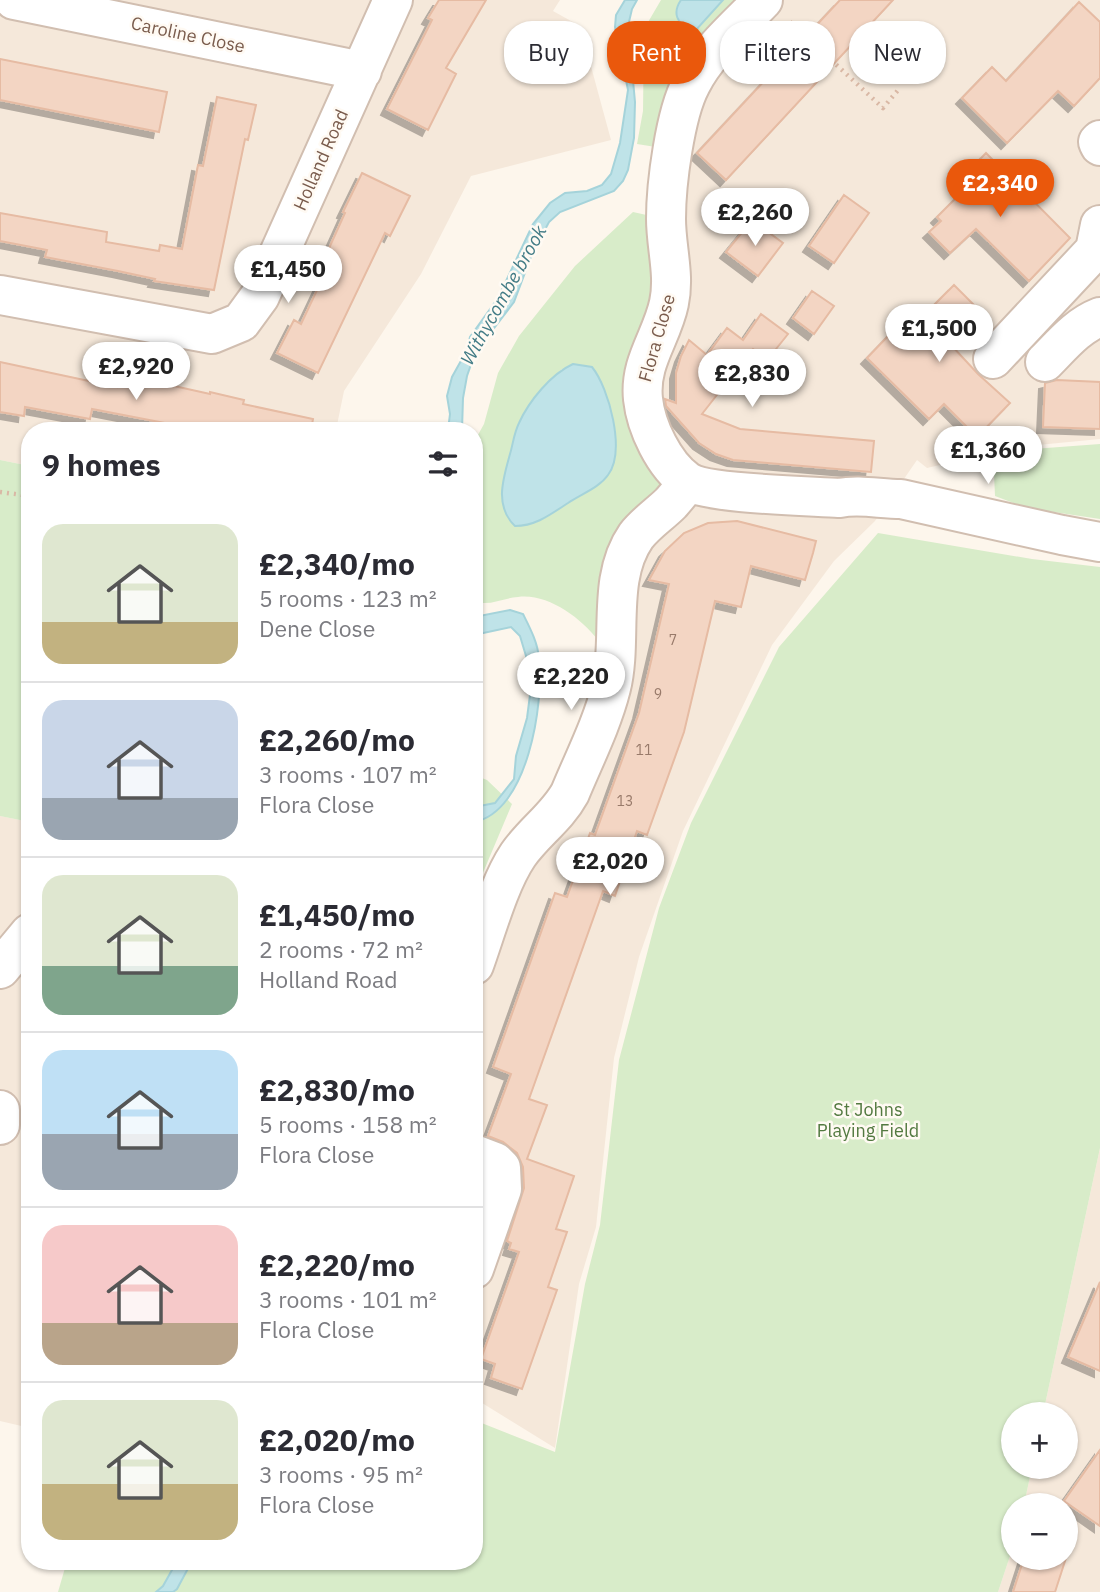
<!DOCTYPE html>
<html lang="en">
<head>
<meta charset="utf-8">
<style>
  body { margin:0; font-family:"IBM Plex Sans",sans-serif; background:#f7f7f7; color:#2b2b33; height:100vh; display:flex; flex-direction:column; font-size:26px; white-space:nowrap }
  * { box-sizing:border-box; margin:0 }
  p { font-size:23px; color:#7c7c81 }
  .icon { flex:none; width:38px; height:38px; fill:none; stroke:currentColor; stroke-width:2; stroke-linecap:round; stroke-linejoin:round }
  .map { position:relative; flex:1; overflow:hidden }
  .sheet { position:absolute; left:21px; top:422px; width:462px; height:1148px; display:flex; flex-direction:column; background:#fff; border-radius:28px; box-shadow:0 2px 5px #0004 }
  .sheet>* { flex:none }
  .top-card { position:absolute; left:504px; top:21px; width:490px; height:63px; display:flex; gap:14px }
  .buttons { position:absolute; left:1001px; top:1402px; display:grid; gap:14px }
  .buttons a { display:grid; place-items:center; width:77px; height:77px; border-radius:50%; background:#fff; box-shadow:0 2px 5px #0004; font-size:35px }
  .price { position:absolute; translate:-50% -60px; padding:0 16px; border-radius:24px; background:#fff; color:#222; font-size:23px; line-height:46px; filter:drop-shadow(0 2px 4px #0008) }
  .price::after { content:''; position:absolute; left:50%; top:42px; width:21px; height:16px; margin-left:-10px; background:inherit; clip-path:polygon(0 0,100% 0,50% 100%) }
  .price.on { background:#ea580c; color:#fff }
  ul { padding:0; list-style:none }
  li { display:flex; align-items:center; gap:21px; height:175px; padding:0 21px }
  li+li { border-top:2px solid #e1e1e2 }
  li span { display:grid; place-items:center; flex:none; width:196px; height:140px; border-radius:21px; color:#555 }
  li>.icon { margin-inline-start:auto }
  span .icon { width:84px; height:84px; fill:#fffc; stroke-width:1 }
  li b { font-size:30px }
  h2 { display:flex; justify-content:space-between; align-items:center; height:84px; padding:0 21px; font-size:30px }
  .chip { padding:0 24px; border-radius:28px; background:#fff; box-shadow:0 2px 5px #0004; font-size:24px; line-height:63px }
  .chip.on { background:#ea580c; color:#fff }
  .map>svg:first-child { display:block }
</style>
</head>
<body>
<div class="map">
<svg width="1100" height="1592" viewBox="0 0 1100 1592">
  <defs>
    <filter id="shadow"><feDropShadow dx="-6" dy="6" stdDeviation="0" flood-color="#0004"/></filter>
  </defs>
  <rect width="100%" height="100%" fill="#fdf6ec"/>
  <!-- residential -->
  <path fill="#f5e8da" d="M0 0H560L553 11 580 26 611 140 471 176 421 274 344 391 336 430H30V466L0 460Z
    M751 0H1100V439L1017 447 927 468 917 460 875 521 834 561 772 645 683 831 639 957 614 1058 596 1227 579 1284 555 1448 474 1398V934L558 800 596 698 651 207Z
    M0 816 30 822V1428L0 1421Z
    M1100 1148V1592H998L1013 1547V1558H1066V1505H1024L1032 1467 1066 1466V1414H1043Z"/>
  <!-- green -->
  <path fill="#d8ecc9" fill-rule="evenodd" d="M661 0H681C672 13 677 24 690 30H697L723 0H744L662 148 637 144 643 111 644 29Z
    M633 212 651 216 663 481 598 640C580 617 547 593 518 597 503 598 488 607 474 601V442L484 424 498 373 519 336 575 266ZM592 367C608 388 624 445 611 470 602 488 579 495 564 506 549 516 534 527 515 526 494 506 504 477 510 453 513 442 515 430 520 421 530 401 546 385 562 369Z
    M1100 444V519L1027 508 995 496 993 452Z
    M0 460 30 466V822L0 816Z
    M878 533 1032 559 1100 567V1148L1043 1414H1013V1466L1032 1467 1024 1505H1013V1547L998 1592H58L67 1561H474V1420L555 1452 585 1284 600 1225 619 1060 659 908 691 823 779 647Z
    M474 775 487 780 512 804 474 894Z"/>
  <!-- water -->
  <path fill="#bfe3e8" stroke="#a5d3da" stroke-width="2" d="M625 0H637L632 9 628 26 635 102 634 138 628 170 623 181 614 191 560 212 549 222 532 254 514 302 475 353 467 376 463 398 462 430H448L450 414 447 396 452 377 467 350 470 337 498 298 533 224 550 203 565 193 587 191 602 185 611 174 620 143 628 90 615 27 616 15Z
    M681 0H723L696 30H690C677 23 672 13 681 0Z
    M573 364 592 367C609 388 626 451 608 475 599 488 581 494 568 503 551 514 536 526 515 526 494 506 503 479 510 454 513 444 514 433 519 423 529 401 551 374 573 364Z
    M510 610 523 614C530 628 538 643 539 659 544 703 528 812 474 822V807L495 803 514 779 516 756 527 718 530 695 532 676 520 636 511 627 474 635V617Z
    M177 1561H192L177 1589 173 1592H156L163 1586Z"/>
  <!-- building -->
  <path fill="#f3d5c3" stroke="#e6bba3" stroke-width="2" filter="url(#shadow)" d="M439 0H486L446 68 456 74 428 130 387 109 432 20 428 18Z
    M840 0H893L726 180 697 153Z
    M1079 2 1100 22V78L1074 106 1058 91 1007 143 962 98 992 67 1006 81Z
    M0 59 167 92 159 132 0 100Z
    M217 97 256 105 248 140 245 139 214 290 154 281 155 279 118 271 45 257 47 250 0 241V213L107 232 106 242 159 251 160 245 182 249 198 165 203 166Z
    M986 153 1070 238 1029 281 976 229 950 253 929 232 941 221 937 217 964 190 957 183Z
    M362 173 410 196 390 236 385 233 318 373 277 353 294 320 301 324 327 269 321 266 345 213 343 212Z
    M844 195 869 213 834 263 809 246Z
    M752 220 783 243 758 276 726 252Z
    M954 285 983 314 951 345 978 374 1010 403 977 437 944 404 929 419 867 358 914 309 922 317Z
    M812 291 834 306 814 334 793 318Z
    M761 314 788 334 768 359 753 349 702 414 740 429 874 441 871 472 733 460 716 454 699 443 666 406 665 399 676 403V373L681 356 689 340 707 355 727 328 743 340Z
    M0 362 117 387 120 374 210 394V392L244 400 243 404 313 419 311 430H201L92 409 90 419 25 407 24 416 0 412Z
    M1057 380 1100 382V429L1043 427 1045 383Z
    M737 521 816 541 813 553 805 580 751 566 741 607 715 601 684 732 647 835 637 831 615 896 603 891 529 1099 547 1105 527 1159 574 1176 556 1229 567 1232 548 1287 557 1290 522 1389 491 1378 495 1364 481 1359 519 1252 509 1249 511 1243 507 1241 524 1188 523 1167 517 1153 503 1142 488 1136 511 1074 493 1067 555 893 567 897 590 833 595 835 639 713 669 584 649 580 665 551 684 533 708 523Z
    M1100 1282V1371L1068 1357Z
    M1100 1450V1526L1064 1501Z
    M1024 1558H1066L1055 1592H1013Z"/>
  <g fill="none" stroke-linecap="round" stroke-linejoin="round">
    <!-- minor casing -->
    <g stroke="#d1beb0" stroke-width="42">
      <path id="minor" d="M14 0 362 71
        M763 0C738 26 707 52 691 84 675 114 666 184 666 219 666 247 675 275 669 303 662 337 639 362 643 399 646 427 664 465 687 481 705 494 812 496 839 498 860 494 880 499 901 499L1062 535 1100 542
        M1100 140 1098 142 1100 146
        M0 295 212 334 241 322 260 296 393 0
        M993 359 1095 250 1100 225
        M1045 362C1062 345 1077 326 1100 317
        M474 965C486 932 499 883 518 855 534 832 557 817 570 793 584 759 602 724 611 688 623 640 606 579 636 536 646 523 660 514 671 503 677 496 683 489 688 482
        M0 969 30 933
        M0 1110V1125
        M474 1154 495 1162 501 1168 502 1189 474 1269"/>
    </g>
    <!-- path -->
    <path stroke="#d9b8a5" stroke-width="4.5" stroke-dasharray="2 5" stroke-linecap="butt" d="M790 22 883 108 899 89
      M0 492 30 496"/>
    <!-- minor -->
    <use href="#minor" stroke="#fff" stroke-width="38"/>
  </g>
  <g text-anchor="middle" stroke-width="5" stroke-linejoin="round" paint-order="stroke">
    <!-- number labels -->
    <g font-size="14" fill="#987a6a">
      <text x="673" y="645">7</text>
      <text x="658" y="699">9</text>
      <text x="644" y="755">11</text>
      <text x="625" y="806">13</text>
    </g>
    <!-- street labels -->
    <g font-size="18" fill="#7a5c4d" stroke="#fffaf3">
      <text transform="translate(188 35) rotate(12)" y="6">Caroline Close</text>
      <text transform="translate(321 160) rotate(-66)" y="6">Holland Road</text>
      <text transform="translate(657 338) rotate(-74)" y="6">Flora Close</text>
    </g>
    <!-- park labels -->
    <g font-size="18" fill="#537a41" stroke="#fffaf3">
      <text x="868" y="1116">St Johns<tspan x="868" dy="21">Playing Field</tspan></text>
    </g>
    <!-- water labels -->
    <g font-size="19" font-style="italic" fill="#437c86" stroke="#fffaf3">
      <text transform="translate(503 295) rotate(-61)" y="7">Withycombe brook</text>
    </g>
  </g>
</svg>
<div class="buttons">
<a>+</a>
<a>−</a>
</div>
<b class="price on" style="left:1000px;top:219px">£2,340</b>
<b class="price" style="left:755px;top:248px">£2,260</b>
<b class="price" style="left:288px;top:305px">£1,450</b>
<b class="price" style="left:939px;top:364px">£1,500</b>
<b class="price" style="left:136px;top:402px">£2,920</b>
<b class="price" style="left:752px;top:409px">£2,830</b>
<b class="price" style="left:988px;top:486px">£1,360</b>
<b class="price" style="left:571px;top:712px">£2,220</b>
<b class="price" style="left:610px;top:897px">£2,020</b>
<div class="top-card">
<a class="chip">Buy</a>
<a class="chip on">Rent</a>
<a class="chip">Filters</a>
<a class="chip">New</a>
</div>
<section class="sheet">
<h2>9 homes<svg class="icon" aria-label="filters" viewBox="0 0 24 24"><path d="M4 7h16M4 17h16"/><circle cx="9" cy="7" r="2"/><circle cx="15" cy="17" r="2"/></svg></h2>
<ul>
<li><span style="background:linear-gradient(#dfe7d0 70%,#c2b280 0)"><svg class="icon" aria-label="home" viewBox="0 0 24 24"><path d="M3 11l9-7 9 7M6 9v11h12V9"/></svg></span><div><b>£2,340/mo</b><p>5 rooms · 123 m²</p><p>Dene Close</p></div></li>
<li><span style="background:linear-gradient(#c9d6e8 70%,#9aa5b1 0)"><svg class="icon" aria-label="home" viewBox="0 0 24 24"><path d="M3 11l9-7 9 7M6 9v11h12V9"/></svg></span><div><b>£2,260/mo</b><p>3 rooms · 107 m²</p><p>Flora Close</p></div></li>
<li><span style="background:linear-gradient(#dfe7d0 65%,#7fa58c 0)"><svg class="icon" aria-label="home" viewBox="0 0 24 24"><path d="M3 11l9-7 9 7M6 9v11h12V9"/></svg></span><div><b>£1,450/mo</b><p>2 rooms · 72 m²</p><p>Holland Road</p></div></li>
<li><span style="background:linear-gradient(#bfe0f5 60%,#9aa5b1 0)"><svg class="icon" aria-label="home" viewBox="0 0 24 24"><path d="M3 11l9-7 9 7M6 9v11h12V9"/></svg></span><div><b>£2,830/mo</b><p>5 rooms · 158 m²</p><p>Flora Close</p></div></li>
<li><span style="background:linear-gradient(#f6c9c9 70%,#b9a48a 0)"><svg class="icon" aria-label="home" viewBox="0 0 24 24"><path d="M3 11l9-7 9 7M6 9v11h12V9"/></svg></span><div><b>£2,220/mo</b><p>3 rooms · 101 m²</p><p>Flora Close</p></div></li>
<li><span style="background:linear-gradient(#dfe7d0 60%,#c2b280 0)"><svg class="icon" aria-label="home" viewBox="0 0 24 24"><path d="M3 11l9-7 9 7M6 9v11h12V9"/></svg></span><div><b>£2,020/mo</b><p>3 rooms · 95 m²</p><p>Flora Close</p></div></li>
</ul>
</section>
</div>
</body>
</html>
